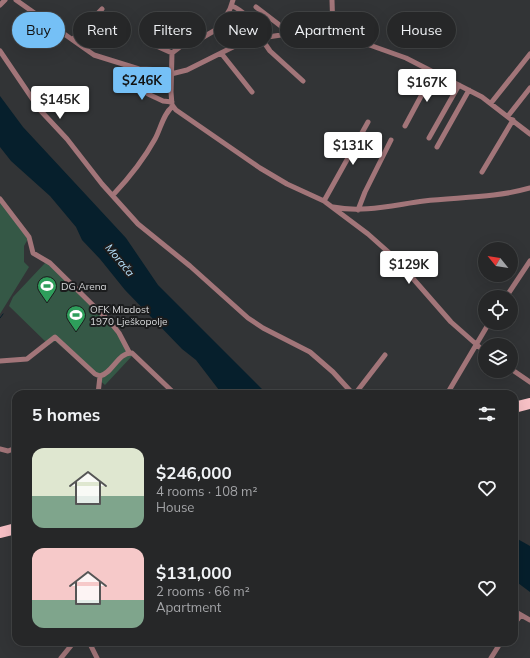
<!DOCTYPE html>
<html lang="en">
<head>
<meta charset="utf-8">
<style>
  body { margin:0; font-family:Mulish,sans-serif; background:#323334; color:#f1f3f6; height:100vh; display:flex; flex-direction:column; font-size:15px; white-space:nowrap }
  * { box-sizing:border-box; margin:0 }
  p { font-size:13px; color:#a4a5a8 }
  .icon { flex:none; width:22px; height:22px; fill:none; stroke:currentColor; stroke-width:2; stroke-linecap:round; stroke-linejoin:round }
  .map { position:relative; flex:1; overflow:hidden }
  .details { position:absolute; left:12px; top:390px; width:506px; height:256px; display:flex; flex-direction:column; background:#262728; border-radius:12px; box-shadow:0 4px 16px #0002,0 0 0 1px #424445 }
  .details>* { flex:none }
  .guide { position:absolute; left:12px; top:12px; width:506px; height:36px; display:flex; gap:8px }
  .needle { width:26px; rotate:300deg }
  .tools { position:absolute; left:478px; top:242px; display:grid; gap:8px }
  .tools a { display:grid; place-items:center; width:40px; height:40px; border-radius:50%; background:#262728; box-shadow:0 4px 16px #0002,0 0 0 1px #424445; font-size:20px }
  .price { position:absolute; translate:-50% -34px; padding:0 9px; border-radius:4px; background:#fff; color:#222; font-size:13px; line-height:26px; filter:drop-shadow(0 1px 2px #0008) }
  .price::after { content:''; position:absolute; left:50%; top:24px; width:12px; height:9px; margin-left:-6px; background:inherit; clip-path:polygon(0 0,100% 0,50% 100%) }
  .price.on { background:#75c0f6; color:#111 }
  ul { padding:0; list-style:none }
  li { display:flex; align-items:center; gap:12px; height:100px; padding:0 20px }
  li span { display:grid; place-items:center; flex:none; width:112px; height:80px; border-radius:12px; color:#555 }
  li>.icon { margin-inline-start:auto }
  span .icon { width:48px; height:48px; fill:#fffc; stroke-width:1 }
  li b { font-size:17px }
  h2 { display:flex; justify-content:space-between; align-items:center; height:48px; padding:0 20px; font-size:17px }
  .pill { padding:0 14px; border-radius:18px; background:#262728; box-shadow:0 4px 16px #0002,0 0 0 1px #424445; font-size:14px; line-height:36px }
  .pill.on { background:#75c0f6; color:#111 }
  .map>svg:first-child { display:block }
</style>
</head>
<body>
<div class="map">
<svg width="530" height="658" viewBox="0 0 530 658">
  <rect width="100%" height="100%" fill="#323436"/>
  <!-- green -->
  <path fill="#355846" d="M0 199 29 237 24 246V262L29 267 0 314Z
    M46 262 109 323 132 356 105 385 55 341 49 345 9 306 13 297Z"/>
  <!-- water -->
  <path fill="#061f2c" d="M0 96 23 127 126 238 158 285 267 394H222L196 360 182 349 125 290 100 259 82 240 76 227 50 196 11 161 0 147Z
    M514 537 530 546V592L514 580Z"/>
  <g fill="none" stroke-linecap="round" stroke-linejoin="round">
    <!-- stream -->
    <path stroke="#061f2c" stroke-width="1" d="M0 318 3 314"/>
    <!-- minor -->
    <path stroke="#a27579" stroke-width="5" d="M16 0 94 55 139 69 167 70 171 74 187 70 247 40 288 34 333 32 406 58 482 97 530 134
      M233 0 230 9 219 28 200 39 189 40 172 53 171 92 172 105 176 110 260 168 287 184 324 201 368 234 395 258 451 322 485 352
      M332 0 333 32
      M0 5 5 0
      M232 6C241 9 262 28 266 37
      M256 7 286 30 288 34
      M261 38 270 51 303 81
      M73 39 102 9
      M152 44 172 53
      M0 51 40 110 67 139 102 184 138 224 190 266 248 318 263 328 310 352 333 372 353 394
      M221 53 252 92
      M153 70 148 94 163 101 172 102
      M491 103 530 54
      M508 116 530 88
      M405 126 434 72
      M429 138 459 85
      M437 147 469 90
      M482 172 513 120
      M113 195C129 178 144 159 155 139 161 128 163 114 173 106
      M0 199 29 237 33 253 50 263 111 323 119 333 129 352
      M324 201 368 122
      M333 207C363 213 393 205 424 201 460 197 495 198 530 188
      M358 210 365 192 391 140
      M506 297 530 261
      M0 361 27 359 55 337 95 374 100 376C113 373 118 352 132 353L175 394
      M511 369 530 382
      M98 394 100 376
      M355 394 385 355
      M447 394 489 323
      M0 449 8 451 16 448
      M514 611 530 620
      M514 624 521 615
      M89 642 97 658
      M61 658 74 642
      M491 658 501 642"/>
    <!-- major -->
    <path stroke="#f8c1c6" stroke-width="6" d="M514 405 530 401
      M514 410 530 406
      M0 530 16 526
      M0 535 16 531"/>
  </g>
  <!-- icons -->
  <defs>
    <g id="stadium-pin" transform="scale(1)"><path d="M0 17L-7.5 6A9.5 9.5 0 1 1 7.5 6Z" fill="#2e9e5b" stroke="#1b1c1d"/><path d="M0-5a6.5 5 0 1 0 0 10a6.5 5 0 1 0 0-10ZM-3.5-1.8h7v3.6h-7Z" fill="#fff"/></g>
  </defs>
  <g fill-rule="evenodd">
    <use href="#stadium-pin" x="47" y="286"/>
    <use href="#stadium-pin" x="76" y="315"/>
  </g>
  <g text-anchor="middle" stroke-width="4" stroke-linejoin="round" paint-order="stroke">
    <!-- poi labels -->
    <g font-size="10" fill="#dadbdd" stroke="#1b1c1d" text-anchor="start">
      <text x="61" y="290">DG Arena</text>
      <text x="90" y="313">OFK Mladost<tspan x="90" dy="12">1970 Lješkopolje</tspan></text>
    </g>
    <!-- water labels -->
    <g font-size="11" font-style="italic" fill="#b7e2fc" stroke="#1b1c1d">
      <text transform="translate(120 260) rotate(51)" y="4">Morača</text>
    </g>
  </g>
</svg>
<div class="tools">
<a><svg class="needle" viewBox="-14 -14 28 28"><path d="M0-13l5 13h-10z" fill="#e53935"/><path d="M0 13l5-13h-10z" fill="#a4a5a8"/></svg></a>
<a><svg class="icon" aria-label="locate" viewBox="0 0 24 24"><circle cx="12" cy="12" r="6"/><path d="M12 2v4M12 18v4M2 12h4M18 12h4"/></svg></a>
<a><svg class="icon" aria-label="layers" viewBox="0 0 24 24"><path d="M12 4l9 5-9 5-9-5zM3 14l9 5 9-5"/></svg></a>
</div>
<b class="price on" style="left:142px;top:101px">$246K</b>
<b class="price" style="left:427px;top:103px">$167K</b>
<b class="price" style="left:60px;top:120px">$145K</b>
<b class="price" style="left:353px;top:166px">$131K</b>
<b class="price" style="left:409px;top:285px">$129K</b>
<div class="guide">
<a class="pill on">Buy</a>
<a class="pill">Rent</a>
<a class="pill">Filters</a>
<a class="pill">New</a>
<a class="pill">Apartment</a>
<a class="pill">House</a>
</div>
<section class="details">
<h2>5 homes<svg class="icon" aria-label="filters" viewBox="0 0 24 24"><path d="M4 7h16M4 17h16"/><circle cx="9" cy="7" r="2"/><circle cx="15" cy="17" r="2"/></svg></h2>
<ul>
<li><span style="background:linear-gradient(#dfe7d0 60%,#7fa58c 0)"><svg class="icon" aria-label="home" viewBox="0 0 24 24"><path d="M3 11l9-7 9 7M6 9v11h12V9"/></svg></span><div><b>$246,000</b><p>4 rooms · 108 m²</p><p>House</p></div><svg class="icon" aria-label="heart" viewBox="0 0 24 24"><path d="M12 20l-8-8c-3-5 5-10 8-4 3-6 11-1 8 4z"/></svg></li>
<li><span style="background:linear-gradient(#f6c9c9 65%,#7fa58c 0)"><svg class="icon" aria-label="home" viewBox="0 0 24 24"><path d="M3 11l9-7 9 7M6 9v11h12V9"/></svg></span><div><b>$131,000</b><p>2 rooms · 66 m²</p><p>Apartment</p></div><svg class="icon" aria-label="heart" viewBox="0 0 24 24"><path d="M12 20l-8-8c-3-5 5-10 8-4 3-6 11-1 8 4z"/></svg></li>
</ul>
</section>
</div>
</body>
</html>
